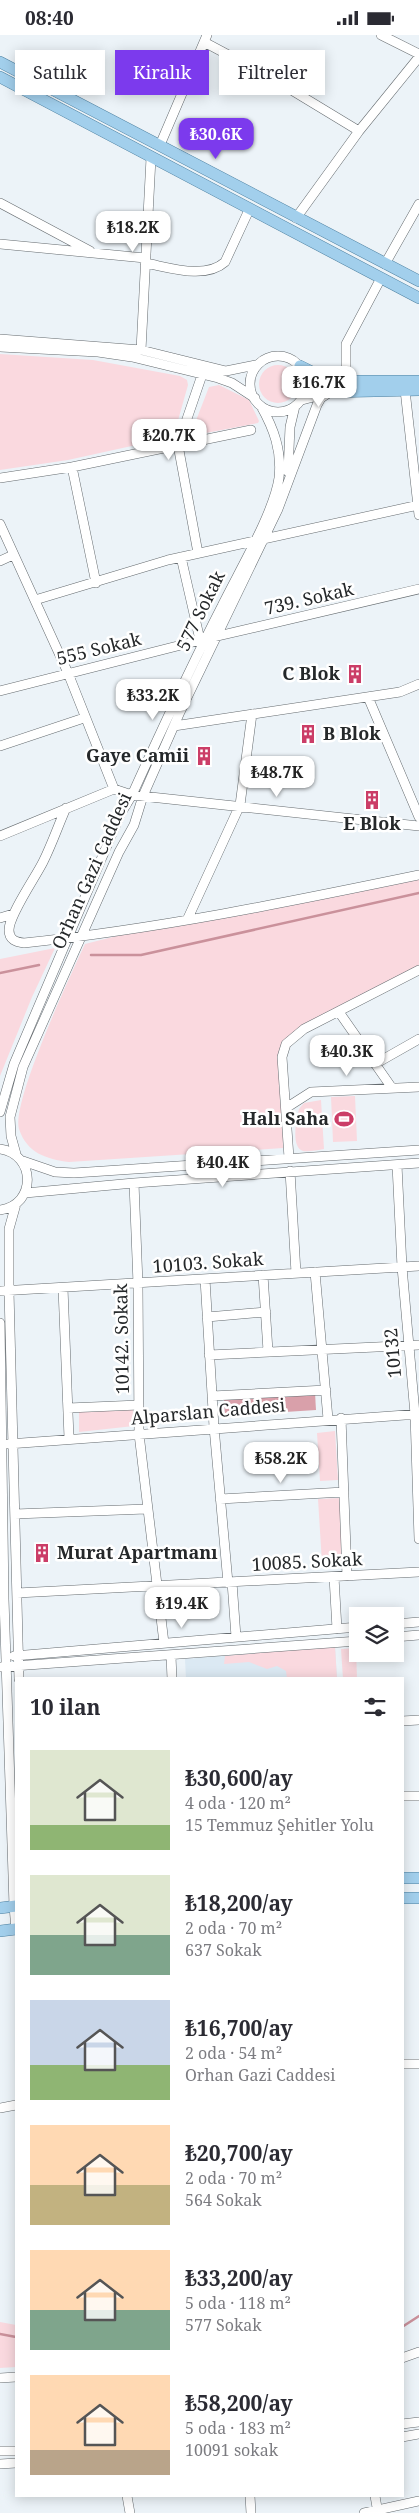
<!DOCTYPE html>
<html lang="tr">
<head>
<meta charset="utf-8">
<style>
  body { margin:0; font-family:"Noto Serif",serif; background:#f2f2f3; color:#2b2b33; height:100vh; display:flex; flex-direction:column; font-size:19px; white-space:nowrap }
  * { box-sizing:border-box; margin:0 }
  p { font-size:16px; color:#7c7c81 }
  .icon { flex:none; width:28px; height:28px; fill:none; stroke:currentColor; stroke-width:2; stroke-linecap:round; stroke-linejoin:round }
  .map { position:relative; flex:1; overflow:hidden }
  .side { position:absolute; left:15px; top:1642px; width:389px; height:820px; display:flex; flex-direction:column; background:#fff; border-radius:0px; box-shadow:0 2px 12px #0003 }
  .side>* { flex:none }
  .hud { position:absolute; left:15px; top:15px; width:390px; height:45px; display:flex; gap:10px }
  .buttons { position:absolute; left:349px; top:1572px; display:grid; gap:10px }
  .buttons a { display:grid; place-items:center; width:55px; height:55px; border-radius:0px; background:#fff; box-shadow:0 2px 12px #0003; font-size:25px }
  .price { position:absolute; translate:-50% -42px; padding:0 11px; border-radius:10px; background:#fff; color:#222; font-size:16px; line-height:32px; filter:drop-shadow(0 1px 2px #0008) }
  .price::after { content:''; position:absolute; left:50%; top:30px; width:15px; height:11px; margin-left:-8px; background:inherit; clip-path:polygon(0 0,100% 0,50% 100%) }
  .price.on { background:#7c3aed; color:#fff }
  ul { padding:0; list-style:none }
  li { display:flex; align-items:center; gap:15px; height:125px; padding:0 15px }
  li span { display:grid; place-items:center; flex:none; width:140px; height:100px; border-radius:0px; color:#555 }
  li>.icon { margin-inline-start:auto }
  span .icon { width:60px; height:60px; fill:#fffc; stroke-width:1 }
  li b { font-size:21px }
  h2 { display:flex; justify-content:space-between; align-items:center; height:60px; padding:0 15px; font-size:21px }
  .tag { padding:0 18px; border-radius:0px; background:#fff; box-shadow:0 2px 12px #0003; font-size:18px; line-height:45px }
  .tag.on { background:#7c3aed; color:#fff }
  .status { display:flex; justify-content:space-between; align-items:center; height:35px; padding:0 25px; background:#fff; direction:ltr }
  .status svg { height:14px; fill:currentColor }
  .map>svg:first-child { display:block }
</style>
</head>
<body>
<div class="status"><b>08:40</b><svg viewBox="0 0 49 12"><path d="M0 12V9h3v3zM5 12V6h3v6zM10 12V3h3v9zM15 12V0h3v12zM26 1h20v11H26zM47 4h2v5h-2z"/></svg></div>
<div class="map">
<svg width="419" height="2478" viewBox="0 0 419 2478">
  <rect width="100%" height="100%" fill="#ecf3f8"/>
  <!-- built -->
  <path fill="#dbe9f3" d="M335 1611 337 1644H186L185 1624Z"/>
  <!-- green -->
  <path fill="#fad9df" d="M0 319 93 325 180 341 187 345 188 350 175 396 168 403 68 425 0 435Z
    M259 349a19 19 0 1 1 38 0a19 19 0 1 1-38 0Z
    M219 350 249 365 259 386 258 388 190 401 209 352Z
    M419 840V935L339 977 286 1009 282 1022 283 1113 69 1127C46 1124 27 1118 19 1094 11 1068 71 939 85 909L188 883Z
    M55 913 32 962 0 1041V924Z
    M355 1061 357 1106 333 1107 331 1062Z
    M321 1065 324 1114C318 1115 309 1117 303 1116 290 1112 297 1083 299 1074L304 1068Z
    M133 1374 134 1391 79 1397V1375Z
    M335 1396 338 1445 320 1446 317 1398Z
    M340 1463 344 1526 322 1528 318 1464Z
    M335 1611 337 1644H287L286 1636 277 1631 267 1634 249 1627 224 1629 225 1621Z
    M356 1613 357 1644H343L341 1614Z
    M0 2287 16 2290V2332L0 2333Z"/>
  <!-- forest -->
  <path fill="#d9a0aa" d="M315 1358 316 1375 225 1381 224 1364Z"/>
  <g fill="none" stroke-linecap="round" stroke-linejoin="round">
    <!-- stream -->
    <path stroke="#ca919b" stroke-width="2.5" d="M91 920H141L419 858
      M0 938 39 930
      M402 2292 419 2281
      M0 2299 16 2302"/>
    <!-- minor casing -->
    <g stroke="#656b6f" stroke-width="10">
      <path id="minor" d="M381 0 419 19
        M204 7 270 42 359 96
        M160 110 207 0
        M0 168 90 216
        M296 183 359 96 419 22
        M0 209 145 223
        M145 228C168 232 205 245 225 227L249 175
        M385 229 419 169
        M0 304 141 315 226 336 256 330
        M0 312 98 317 132 322 218 343 232 348 255 363
        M141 315 151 123
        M250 349a28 28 0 1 1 56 0a28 28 0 1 1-56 0Z
        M346 346V309L380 245
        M405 355 419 480
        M302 365 325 359
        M72 432 96 548
        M288 437 290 392 295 371
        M0 443 72 432 251 395
        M0 489 68 638 114 754
        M198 518 178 410 202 340
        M181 522 200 605
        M0 526 13 520
        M35 565 168 525 419 470
        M0 656 205 604 419 554
        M368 662 419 782
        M174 691 400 657 419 649
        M0 711 84 683
        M66 773C58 791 52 809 43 827 35 843 9 880 9 895 9 905 16 907 24 908 157 894 289 867 419 840
        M0 801 114 754 132 760 419 791
        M0 883 13 879
        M188 883 240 770 252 679
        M339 977 392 1053
        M375 1029 419 1004
        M286 1073 311 1057 419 1052
        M0 1077 14 1029 120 780 132 760C161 696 190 633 222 571 238 538 274 478 279 443 282 416 274 394 261 371
        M0 1114C36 1119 37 1170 0 1175
        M16 1119 11 1101 10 1082 23 1032 119 817 134 790 143 761 180 677 278 474 317 370 321 363 330 357
        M289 1123 282 1022 286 1009 304 994 419 935
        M23 1126 55 1137 74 1138 419 1115
        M397 1130 402 1232 415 1379 419 1504
        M290 1136 296 1238
        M134 1148 138 1249 139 1399 164 1608
        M25 1158 134 1148 419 1128
        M16 1169 9 1194V1256L19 1644
        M315 1237 328 1384
        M263 1240 268 1316
        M205 1244 214 1392 228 1548
        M63 1253 69 1403
        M0 1256 419 1231
        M207 1282 266 1277
        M0 1288 4 1564 14 1871 16 1895
        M209 1320 419 1310
        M212 1361 326 1355
        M68 1373 139 1370
        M341 1383 347 1541
        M8 1409 419 1379
        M220 1464 344 1457
        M15 1479 146 1474
        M334 1542 337 1594
        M232 1547 236 1602
        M17 1558 419 1537
        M395 1589 419 1587
        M395 1602 419 1600
        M14 1621 358 1592
        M171 1621 172 1644
        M0 1632 358 1606
        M402 1686 419 1685
        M402 1761H419
        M402 2029H419
        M0 2073 16 2070
        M402 2323 419 2317
        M0 2343 16 2342
        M402 2389 419 2387
        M402 2402 419 2399
        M0 2416H16
        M0 2429 16 2428
        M127 2461 130 2478
        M250 2461 251 2478
        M375 2461 378 2478
        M364 2478 419 2466"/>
    </g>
    <!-- major casing -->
    <g stroke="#4e80a0" stroke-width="12">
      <path id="major" d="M0 27 419 246
        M0 42 419 263
        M300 331 328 345 336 346H419
        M330 357 419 355
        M402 1843H419
        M402 1863H419
        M0 1873 16 1871
        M0 1896 16 1894"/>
    </g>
    <!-- minor -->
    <use href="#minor" stroke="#fff" stroke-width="9"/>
    <!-- major -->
    <use href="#major" stroke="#a2cfec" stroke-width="11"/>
  </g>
  <!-- icons -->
  <defs>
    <g id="building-bare" transform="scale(1.5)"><path d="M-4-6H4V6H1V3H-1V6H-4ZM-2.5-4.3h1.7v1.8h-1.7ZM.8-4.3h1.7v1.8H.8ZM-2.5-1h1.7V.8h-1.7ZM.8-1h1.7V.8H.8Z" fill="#cb3d67" stroke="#fff" stroke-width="2.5" paint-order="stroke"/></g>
    <g id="stadium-bare" transform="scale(1.5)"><path d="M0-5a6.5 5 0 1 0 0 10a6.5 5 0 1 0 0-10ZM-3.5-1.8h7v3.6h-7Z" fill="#cb3d67" stroke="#fff" stroke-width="2.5" paint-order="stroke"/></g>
  </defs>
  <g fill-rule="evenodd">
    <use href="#building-bare" x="355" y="639"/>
    <use href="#building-bare" x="308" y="699"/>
    <use href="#building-bare" x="204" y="721"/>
    <use href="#building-bare" x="372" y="765"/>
    <use href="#stadium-bare" x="344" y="1084"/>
    <use href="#building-bare" x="42" y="1518"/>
  </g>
  <g text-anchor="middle" stroke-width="5" stroke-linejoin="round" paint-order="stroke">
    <!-- street labels -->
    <g font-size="18" fill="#25282a" stroke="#fff">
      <text transform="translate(309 564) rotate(-13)" y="6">739. Sokak</text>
      <text transform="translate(201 576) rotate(-64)" y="6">577 Sokak</text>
      <text transform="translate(99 614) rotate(-14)" y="6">555 Sokak</text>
      <text transform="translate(92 836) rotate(-66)" y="6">Orhan Gazi Caddesi</text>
      <text transform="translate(208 1228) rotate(-4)" y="6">10103. Sokak</text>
      <text transform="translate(122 1304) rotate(-91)" y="6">10142. Sokak</text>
      <text transform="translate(393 1318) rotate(-95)" y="6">10132</text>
      <text transform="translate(208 1377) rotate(-5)" y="6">Alparslan Caddesi</text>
      <text transform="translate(307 1527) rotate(-3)" y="6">10085. Sokak</text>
    </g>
    <!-- poi labels -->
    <g font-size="18" font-weight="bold" fill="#25282a" stroke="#fff" text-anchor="end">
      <text x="340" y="645">C Blok</text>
      <text x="323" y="705" text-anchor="start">B Blok</text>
      <text x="189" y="727">Gaye Camii</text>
      <text x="372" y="795" text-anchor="middle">E Blok</text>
      <text x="329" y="1090">Halı Saha</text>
      <text x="57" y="1524" text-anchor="start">Murat Apartmanı</text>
    </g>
  </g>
</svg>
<div class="buttons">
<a><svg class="icon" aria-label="layers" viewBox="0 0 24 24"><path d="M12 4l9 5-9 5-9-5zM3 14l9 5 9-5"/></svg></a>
</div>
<b class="price on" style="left:216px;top:125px">₺30.6K</b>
<b class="price" style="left:133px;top:218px">₺18.2K</b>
<b class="price" style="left:319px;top:373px">₺16.7K</b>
<b class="price" style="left:169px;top:426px">₺20.7K</b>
<b class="price" style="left:153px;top:686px">₺33.2K</b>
<b class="price" style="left:277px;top:763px">₺48.7K</b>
<b class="price" style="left:347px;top:1042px">₺40.3K</b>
<b class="price" style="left:223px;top:1153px">₺40.4K</b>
<b class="price" style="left:281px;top:1449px">₺58.2K</b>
<b class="price" style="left:182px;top:1594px">₺19.4K</b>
<div class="hud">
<a class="tag">Satılık</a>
<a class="tag on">Kiralık</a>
<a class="tag">Filtreler</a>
</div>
<section class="side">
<h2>10 ilan<svg class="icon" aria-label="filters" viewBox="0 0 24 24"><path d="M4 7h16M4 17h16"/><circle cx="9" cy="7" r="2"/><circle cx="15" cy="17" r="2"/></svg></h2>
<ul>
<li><span style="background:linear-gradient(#dfe7d0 75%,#8fb573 0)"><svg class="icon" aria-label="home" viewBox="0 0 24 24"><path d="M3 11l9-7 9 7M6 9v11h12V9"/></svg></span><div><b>₺30,600/ay</b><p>4 oda · 120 m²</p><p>15 Temmuz Şehitler Yolu</p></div></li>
<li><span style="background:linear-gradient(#dfe7d0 60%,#7fa58c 0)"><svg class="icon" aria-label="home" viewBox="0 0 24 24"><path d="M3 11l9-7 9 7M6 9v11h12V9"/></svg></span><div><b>₺18,200/ay</b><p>2 oda · 70 m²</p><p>637 Sokak</p></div></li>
<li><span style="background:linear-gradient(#c9d6e8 65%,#8fb573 0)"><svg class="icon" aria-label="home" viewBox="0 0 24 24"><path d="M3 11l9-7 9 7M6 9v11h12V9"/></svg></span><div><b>₺16,700/ay</b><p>2 oda · 54 m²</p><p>Orhan Gazi Caddesi</p></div></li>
<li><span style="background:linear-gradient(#ffd9b3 60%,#c2b280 0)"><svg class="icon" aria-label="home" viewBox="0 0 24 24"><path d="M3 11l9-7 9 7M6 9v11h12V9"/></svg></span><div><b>₺20,700/ay</b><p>2 oda · 70 m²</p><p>564 Sokak</p></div></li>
<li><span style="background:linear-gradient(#ffd9b3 60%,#7fa58c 0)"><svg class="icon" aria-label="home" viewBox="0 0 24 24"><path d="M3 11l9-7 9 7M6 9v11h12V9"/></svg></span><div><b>₺33,200/ay</b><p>5 oda · 118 m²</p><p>577 Sokak</p></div></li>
<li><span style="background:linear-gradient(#ffd9b3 75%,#b9a48a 0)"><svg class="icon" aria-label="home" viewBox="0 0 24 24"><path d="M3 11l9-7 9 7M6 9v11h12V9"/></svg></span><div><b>₺58,200/ay</b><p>5 oda · 183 m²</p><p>10091 sokak</p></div></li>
</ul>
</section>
</div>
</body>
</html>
